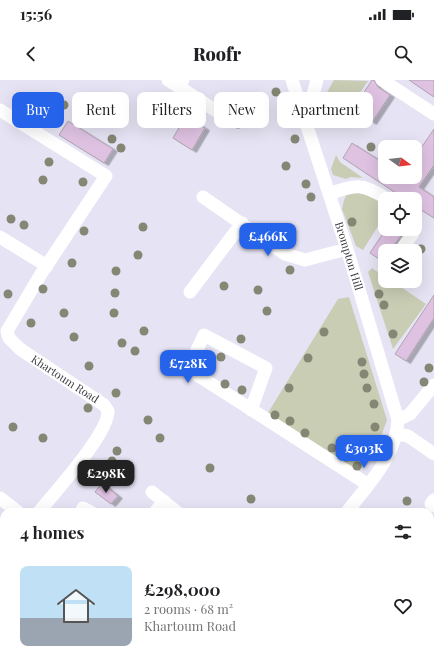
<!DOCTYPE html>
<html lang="en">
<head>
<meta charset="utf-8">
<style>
  body { margin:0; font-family:"Playfair Display",serif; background:#f2f2f2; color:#202124; height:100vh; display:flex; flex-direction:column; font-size:15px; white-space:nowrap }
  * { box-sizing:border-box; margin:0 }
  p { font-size:13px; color:#757577 }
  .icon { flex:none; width:22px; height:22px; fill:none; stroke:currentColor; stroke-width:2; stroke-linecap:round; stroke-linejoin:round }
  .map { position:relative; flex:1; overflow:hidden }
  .drawer { position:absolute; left:0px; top:428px; width:434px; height:156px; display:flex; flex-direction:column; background:#fff; border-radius:12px 12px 0 0; box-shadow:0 4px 16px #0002 }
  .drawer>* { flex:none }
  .banner { position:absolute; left:12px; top:12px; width:410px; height:36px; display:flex; gap:8px }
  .needle { width:26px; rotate:105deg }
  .tools { position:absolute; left:378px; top:60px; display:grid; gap:8px }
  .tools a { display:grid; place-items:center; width:44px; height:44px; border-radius:8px; background:#fff; box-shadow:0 4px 16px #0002; font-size:20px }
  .price { position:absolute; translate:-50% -34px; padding:0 9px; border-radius:8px; background:#2563eb; color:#fff; font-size:13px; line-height:26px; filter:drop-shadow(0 1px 2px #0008) }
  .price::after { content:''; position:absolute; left:50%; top:24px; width:12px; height:9px; margin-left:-6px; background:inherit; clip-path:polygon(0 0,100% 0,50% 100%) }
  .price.on { background:#222; color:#fff }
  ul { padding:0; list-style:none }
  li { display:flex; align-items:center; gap:12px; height:100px; padding:0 20px }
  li+li { border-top:1px solid #e0e0e0 }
  li span { display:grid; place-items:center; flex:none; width:112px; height:80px; border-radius:8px; color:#555 }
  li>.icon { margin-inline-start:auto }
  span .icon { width:48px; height:48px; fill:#fffc; stroke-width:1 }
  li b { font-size:17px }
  h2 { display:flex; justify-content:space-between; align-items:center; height:48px; padding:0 20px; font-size:17px }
  .pill { padding:0 14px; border-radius:8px; background:#fff; box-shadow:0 4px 16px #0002; font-size:14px; line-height:36px }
  .pill.on { background:#2563eb; color:#fff }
  .status { display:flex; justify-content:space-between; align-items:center; height:28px; padding:0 20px; background:#fff; direction:ltr }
  .status svg { height:11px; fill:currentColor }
  header { display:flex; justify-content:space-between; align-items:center; height:52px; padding:0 20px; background:#fff; font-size:18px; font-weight:800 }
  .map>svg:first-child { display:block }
</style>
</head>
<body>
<div class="status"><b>15:56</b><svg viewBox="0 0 49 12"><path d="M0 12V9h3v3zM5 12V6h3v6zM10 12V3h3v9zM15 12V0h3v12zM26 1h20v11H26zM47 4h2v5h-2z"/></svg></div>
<header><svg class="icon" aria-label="back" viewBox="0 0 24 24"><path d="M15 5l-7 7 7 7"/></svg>Roofr<svg class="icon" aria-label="search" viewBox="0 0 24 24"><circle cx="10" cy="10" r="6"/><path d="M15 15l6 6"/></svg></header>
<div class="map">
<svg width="434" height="584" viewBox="0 0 434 584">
  <defs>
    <filter id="shadow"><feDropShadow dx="4.5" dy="2.5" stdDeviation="0" flood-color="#0004"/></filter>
  </defs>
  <rect width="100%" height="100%" fill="#e6e3f4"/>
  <!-- green -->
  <path fill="#c9cdb4" d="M334 0 368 1 344 36 322 21Z
    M336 75 340 82 363 98 351 97 346 99 333 95 331 89Z
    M365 111 385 125V135L363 170 356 166 342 129 344 120 347 114Z
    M372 188 385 197V201H392L426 224 393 269 368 192Z
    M349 217 387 340 376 370 357 394 266 336 338 219Z"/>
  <!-- building -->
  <path fill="#dfc2e2" stroke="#b0a4b1" filter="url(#shadow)" d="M372 0H374L378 7 390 15 372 42 353 29Z
    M409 0H434V17Z
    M186 36 205 48 192 70 173 58Z
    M68 41 113 69 104 83 59 55Z
    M434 49V85L419 107 434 117V138L415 126V119H405L343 78 352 63 385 84V97H415V77Z
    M386 149H406L394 165 393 171H385V183L370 173Z
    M434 215V238L406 281 395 274Z
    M102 403 118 416 111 424 95 412Z"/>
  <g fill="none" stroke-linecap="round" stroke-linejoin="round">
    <!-- minor -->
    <path stroke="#fff" stroke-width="13" d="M168 0 179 7
      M183 0 179 7 221 34
      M292 0 347 169 398 340C396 377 368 404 347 432
      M382 0 434 34
      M312 18 317 0
      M0 30 106 96 41 194 7 251 9 258 20 269 104 325 108 331C109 353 54 413 39 432
      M329 114C355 104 363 103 387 119
      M203 117 285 174 305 180 347 169
      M0 157 47 186
      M401 170 413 153 414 149
      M190 212 242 143
      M251 330 266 288 204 255 188 289 263 337 367 404
      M398 340 410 334 434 305
      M397 354 408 356 434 374
      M152 412 177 432
      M0 418 18 432
      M434 420 431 424 434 426
      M81 432 83 428 91 432
      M155 432 164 421
      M430 460 434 462
      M430 560 434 563
      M204 580 209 584
      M226 584 230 580"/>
  </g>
  <!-- trees -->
  <g fill="#858774">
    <circle cx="276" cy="12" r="4.5"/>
    <circle cx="64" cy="25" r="4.5"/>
    <circle cx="282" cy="28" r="4.5"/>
    <circle cx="245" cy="34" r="4.5"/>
    <circle cx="285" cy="42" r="4.5"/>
    <circle cx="238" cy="44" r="4.5"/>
    <circle cx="112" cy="59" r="4.5"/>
    <circle cx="295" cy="59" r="4.5"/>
    <circle cx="371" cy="67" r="4.5"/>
    <circle cx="121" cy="68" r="4.5"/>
    <circle cx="49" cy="82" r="4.5"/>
    <circle cx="286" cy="86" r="4.5"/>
    <circle cx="43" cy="100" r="4.5"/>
    <circle cx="83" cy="102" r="4.5"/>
    <circle cx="306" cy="104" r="4.5"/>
    <circle cx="311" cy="117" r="4.5"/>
    <circle cx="11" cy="139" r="4.5"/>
    <circle cx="352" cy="142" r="4.5"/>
    <circle cx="24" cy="145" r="4.5"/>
    <circle cx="143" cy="147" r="4.5"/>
    <circle cx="84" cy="151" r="4.5"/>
    <circle cx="421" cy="169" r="4.5"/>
    <circle cx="138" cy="175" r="4.5"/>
    <circle cx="72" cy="183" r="4.5"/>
    <circle cx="290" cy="190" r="4.5"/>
    <circle cx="116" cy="191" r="4.5"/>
    <circle cx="224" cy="206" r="4.5"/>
    <circle cx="43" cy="209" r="4.5"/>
    <circle cx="258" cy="210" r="4.5"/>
    <circle cx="115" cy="213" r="4.5"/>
    <circle cx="8" cy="214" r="4.5"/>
    <circle cx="379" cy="214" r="4.5"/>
    <circle cx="384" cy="225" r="4.5"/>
    <circle cx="267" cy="231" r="4.5"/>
    <circle cx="64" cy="233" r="4.5"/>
    <circle cx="114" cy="233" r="4.5"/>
    <circle cx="31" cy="243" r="4.5"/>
    <circle cx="144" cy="251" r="4.5"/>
    <circle cx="324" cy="252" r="4.5"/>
    <circle cx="393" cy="254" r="4.5"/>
    <circle cx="74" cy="257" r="4.5"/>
    <circle cx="241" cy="259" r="4.5"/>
    <circle cx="122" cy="263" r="4.5"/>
    <circle cx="135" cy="271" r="4.5"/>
    <circle cx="221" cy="277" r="4.5"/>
    <circle cx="308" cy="278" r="4.5"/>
    <circle cx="200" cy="280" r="4.5"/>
    <circle cx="362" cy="282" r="4.5"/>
    <circle cx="89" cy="286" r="4.5"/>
    <circle cx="429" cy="288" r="4.5"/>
    <circle cx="364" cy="294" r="4.5"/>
    <circle cx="424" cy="302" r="4.5"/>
    <circle cx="225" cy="304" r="4.5"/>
    <circle cx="289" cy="308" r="4.5"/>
    <circle cx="367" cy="308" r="4.5"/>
    <circle cx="242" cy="310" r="4.5"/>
    <circle cx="116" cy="313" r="4.5"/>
    <circle cx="374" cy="324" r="4.5"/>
    <circle cx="88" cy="328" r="4.5"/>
    <circle cx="275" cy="335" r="4.5"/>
    <circle cx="148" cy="340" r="4.5"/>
    <circle cx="290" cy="341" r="4.5"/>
    <circle cx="13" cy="347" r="4.5"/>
    <circle cx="375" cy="347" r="4.5"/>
    <circle cx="305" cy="353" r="4.5"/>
    <circle cx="43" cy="358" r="4.5"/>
    <circle cx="160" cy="358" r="4.5"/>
    <circle cx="332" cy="368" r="4.5"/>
    <circle cx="117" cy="371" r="4.5"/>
    <circle cx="346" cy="377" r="4.5"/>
    <circle cx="112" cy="381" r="4.5"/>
    <circle cx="357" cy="386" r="4.5"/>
    <circle cx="210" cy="388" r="4.5"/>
    <circle cx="106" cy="390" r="4.5"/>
    <circle cx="251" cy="419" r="4.5"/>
    <circle cx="407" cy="421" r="4.5"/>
  </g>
  <g text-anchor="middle" stroke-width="4" stroke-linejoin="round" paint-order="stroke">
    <!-- street labels -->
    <g font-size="11" fill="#3b3a41" stroke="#fff">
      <text transform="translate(349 176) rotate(73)" y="4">Brompton Hill</text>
      <text transform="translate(65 299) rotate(33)" y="4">Khartoum Road</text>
    </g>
  </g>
</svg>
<div class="tools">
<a><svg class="needle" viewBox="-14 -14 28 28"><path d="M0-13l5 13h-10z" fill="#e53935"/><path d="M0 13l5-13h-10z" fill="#757577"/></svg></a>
<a><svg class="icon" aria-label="locate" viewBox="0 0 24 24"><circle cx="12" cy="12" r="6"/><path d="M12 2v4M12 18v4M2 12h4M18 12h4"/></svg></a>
<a><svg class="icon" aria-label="layers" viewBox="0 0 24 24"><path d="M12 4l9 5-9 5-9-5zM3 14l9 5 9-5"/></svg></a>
</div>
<b class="price" style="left:268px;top:177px">£466K</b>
<b class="price" style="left:188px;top:304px">£728K</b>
<b class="price" style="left:364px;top:389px">£303K</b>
<b class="price on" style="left:106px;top:414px">£298K</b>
<div class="banner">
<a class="pill on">Buy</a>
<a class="pill">Rent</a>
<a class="pill">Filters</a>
<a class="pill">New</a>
<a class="pill">Apartment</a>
</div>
<section class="drawer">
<h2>4 homes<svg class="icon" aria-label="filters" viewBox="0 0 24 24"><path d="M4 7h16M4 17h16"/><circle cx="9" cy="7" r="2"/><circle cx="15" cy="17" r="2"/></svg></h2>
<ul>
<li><span style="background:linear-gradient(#bfe0f5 65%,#9aa5b1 0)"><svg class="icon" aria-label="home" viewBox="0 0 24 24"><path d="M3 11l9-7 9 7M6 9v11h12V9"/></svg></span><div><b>£298,000</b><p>2 rooms · 68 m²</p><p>Khartoum Road</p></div><svg class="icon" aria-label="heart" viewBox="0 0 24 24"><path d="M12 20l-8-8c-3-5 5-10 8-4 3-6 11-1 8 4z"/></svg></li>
</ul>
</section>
</div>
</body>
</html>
